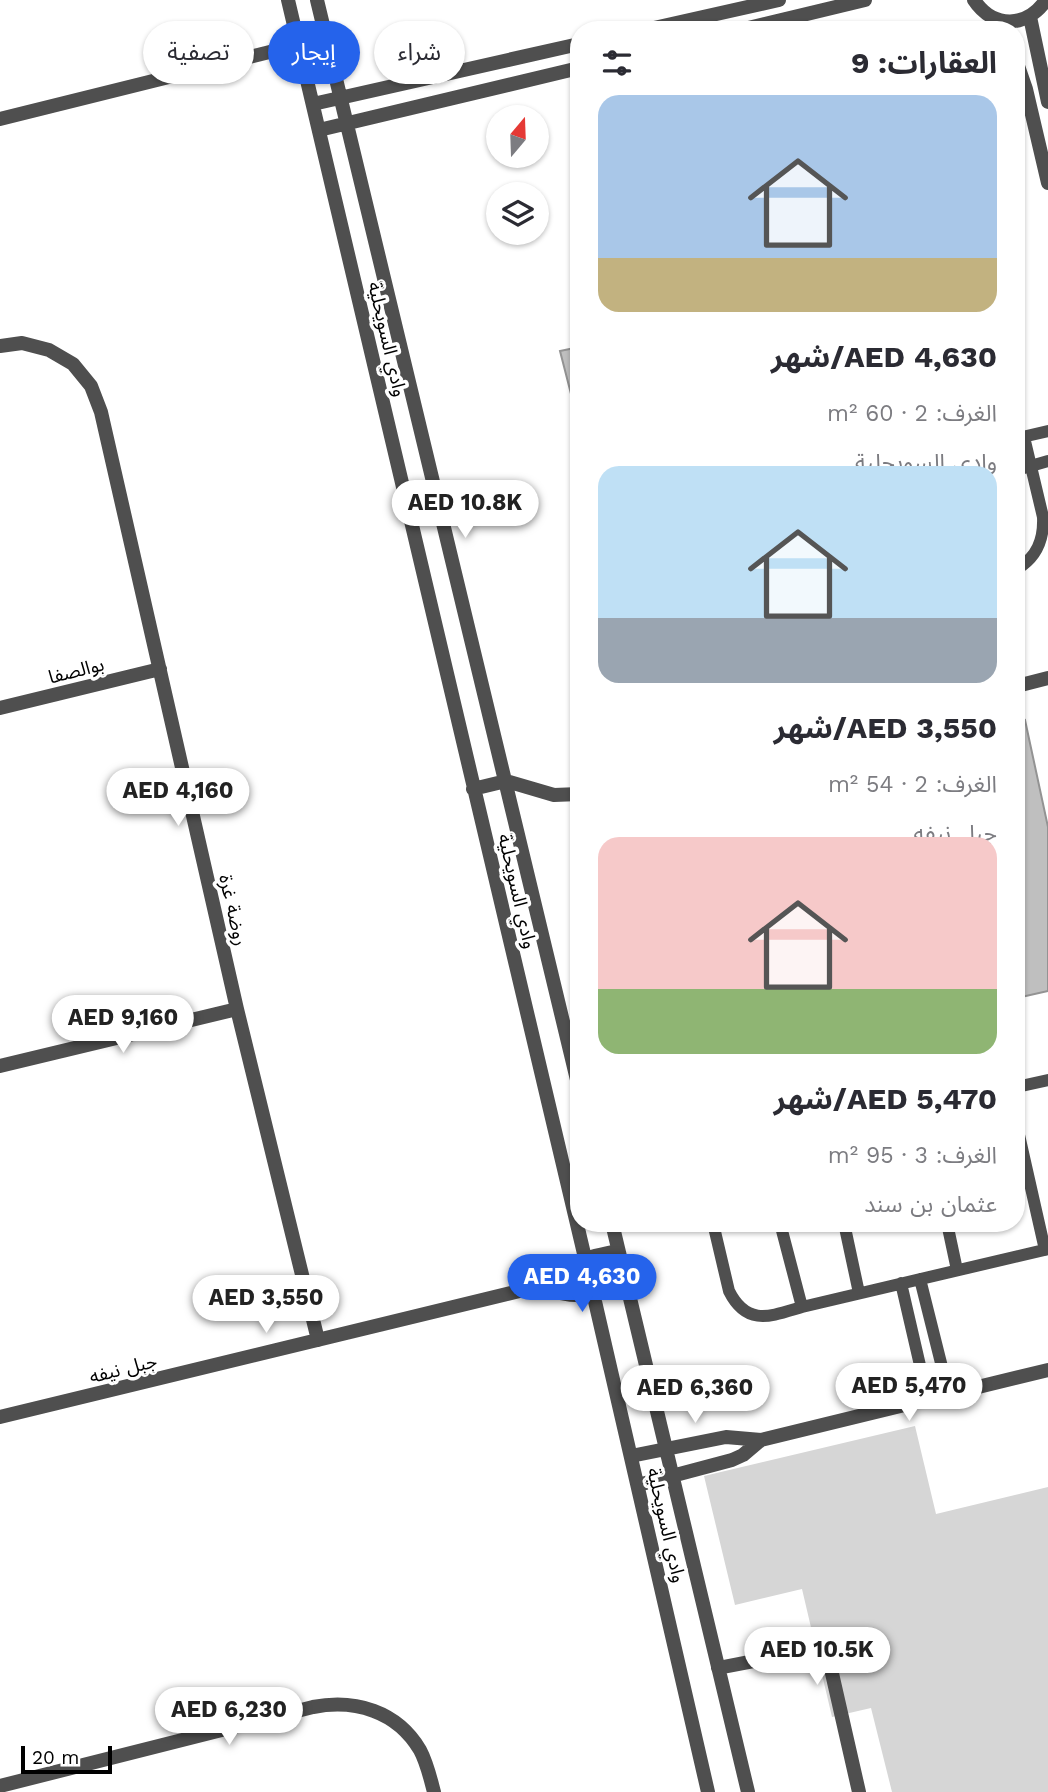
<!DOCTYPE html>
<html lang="ar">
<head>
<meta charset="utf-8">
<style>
  body { margin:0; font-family:"Work Sans","Noto Sans Arabic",sans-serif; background:#f7f7f7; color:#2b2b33; direction:rtl; height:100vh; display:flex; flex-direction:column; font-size:26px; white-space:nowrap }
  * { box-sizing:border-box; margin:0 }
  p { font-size:23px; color:#7c7c81 }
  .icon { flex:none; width:38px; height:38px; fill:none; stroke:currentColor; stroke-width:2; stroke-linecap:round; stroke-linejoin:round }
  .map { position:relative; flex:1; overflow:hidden; direction:ltr }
  .sheet { position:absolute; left:570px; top:21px; width:455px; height:1211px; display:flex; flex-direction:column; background:#fff; border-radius:28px; box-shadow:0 2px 5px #0004; direction:rtl }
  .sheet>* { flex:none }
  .guide { position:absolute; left:21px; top:21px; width:444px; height:63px; direction:rtl; display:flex; gap:14px }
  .needle { width:46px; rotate:19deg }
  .tools { position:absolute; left:486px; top:105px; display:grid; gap:14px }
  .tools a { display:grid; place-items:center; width:63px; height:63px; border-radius:50%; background:#fff; box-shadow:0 2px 5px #0004; font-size:35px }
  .scale { position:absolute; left:21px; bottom:18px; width:91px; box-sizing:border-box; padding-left:7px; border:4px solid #000; border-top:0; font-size:19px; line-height:24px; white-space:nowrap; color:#000; -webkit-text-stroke:5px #fff; paint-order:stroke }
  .price { position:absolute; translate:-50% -60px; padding:0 16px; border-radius:24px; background:#fff; color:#222; font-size:23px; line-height:46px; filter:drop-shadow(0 2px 4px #0008) }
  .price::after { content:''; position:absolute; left:50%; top:42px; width:21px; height:16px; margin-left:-10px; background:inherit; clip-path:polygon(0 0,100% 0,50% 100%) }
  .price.selected { background:#2563eb; color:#fff }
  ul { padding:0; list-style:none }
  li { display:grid; align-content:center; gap:14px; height:371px; padding:0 28px }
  li span { display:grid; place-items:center; height:217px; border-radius:21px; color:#555 }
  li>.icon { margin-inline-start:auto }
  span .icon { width:126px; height:126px; fill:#fffc; stroke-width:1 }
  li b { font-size:30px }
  h2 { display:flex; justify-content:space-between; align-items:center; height:84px; padding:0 28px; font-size:30px }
  .pill { padding:0 24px; border-radius:32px; background:#fff; box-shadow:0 2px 5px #0004; font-size:24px; line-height:63px }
  .pill.selected { background:#2563eb; color:#fff }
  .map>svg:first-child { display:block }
</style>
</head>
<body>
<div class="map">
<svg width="1048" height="1792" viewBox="0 0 1048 1792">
  <rect width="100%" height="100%" fill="#fff"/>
  <!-- green -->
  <path fill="#d6d6d6" d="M915 1426 936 1514 1048 1487V1792H892L871 1708 832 1717 802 1589 735 1605 704 1476Z"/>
  <!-- building -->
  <path fill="#bfbfbf" stroke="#939393" stroke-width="2" d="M579 347V425L560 351Z
    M1025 720 1048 827V991L1017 998V722Z"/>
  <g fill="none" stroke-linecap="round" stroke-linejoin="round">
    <!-- lane -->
    <path stroke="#4f4f4f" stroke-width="12" d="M1018 438 1048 431
      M1017 470 1048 461
      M1017 569C1037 557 1044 540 1043 517L1024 437
      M1017 1087 1048 1080
      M1017 1126 1045 1250
      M713 1223 729 1291C747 1327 771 1316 802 1307L1048 1249
      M780 1223 802 1307
      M844 1223 859 1293
      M947 1223 957 1270
      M920 1279 949 1395
      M901 1283 928 1400"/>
    <!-- street -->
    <path stroke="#4f4f4f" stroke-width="14" d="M288 0 585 1258 708 1792
      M317 0 579 1088
      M974 0C993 29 1027 28 1046 0
      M1030 17 1048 102
      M645 30 779 0
      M740 30 865 0
      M1017 63 1026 89 1048 183
      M313 104 579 44
      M0 119 326 38
      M319 130 579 68
      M0 346 22 343 49 350 73 364 91 386 101 412 237 1009 318 1340
      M1017 686 1048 678
      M0 708 160 669
      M473 789 506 781 554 795 579 794
      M0 1066 237 1009
      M612 1223 748 1792
      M540 1286C575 1301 592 1295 627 1288
      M0 1417 540 1286C566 1261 584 1258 618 1251
      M631 1456 726 1437 761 1440 1048 1370
      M638 1485 732 1460 743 1455 761 1440
      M718 1668 826 1647 859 1792
      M0 1786 313 1707C355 1699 397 1711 420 1750 427 1763 430 1777 434 1792"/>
  </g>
  <g text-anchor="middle" stroke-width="7" stroke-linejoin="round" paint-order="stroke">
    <!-- street labels -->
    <g font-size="19" fill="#000" stroke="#fff">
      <text transform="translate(388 339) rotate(77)" y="7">وادي السويحلية</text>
      <text transform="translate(76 670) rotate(-14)" y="7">بوالصفا</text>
      <text transform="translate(518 891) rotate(77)" y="7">وادي السويحلية</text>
      <text transform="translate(234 910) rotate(77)" y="7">روضة غرة</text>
      <text transform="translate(123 1368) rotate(-14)" y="7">جبل نيفه</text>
      <text transform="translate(667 1525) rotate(77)" y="7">وادي السويحلية</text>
    </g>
  </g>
</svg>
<div class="tools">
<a><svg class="needle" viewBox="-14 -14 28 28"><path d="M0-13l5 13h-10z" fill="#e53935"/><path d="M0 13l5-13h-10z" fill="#7c7c81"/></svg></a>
<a><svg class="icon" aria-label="layers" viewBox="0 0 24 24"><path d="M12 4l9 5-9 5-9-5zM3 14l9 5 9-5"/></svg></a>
</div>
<div class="scale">20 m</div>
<b class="price" style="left:465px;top:540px">AED 10.8K</b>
<b class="price" style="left:178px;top:828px">AED 4,160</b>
<b class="price" style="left:123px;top:1055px">AED 9,160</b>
<b class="price selected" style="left:582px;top:1314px">AED 4,630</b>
<b class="price" style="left:266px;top:1335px">AED 3,550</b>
<b class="price" style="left:909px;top:1423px">AED 5,470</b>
<b class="price" style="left:695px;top:1425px">AED 6,360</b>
<b class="price" style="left:817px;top:1687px">AED 10.5K</b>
<b class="price" style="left:229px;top:1747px">AED 6,230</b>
<div class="guide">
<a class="pill">شراء</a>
<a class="pill selected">إيجار</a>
<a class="pill">تصفية</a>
</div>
<section class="sheet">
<h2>العقارات: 9<svg class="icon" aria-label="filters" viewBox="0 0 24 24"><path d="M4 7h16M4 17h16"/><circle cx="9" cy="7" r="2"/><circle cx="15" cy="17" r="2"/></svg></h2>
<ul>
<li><span style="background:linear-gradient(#a9c7e8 75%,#c2b280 0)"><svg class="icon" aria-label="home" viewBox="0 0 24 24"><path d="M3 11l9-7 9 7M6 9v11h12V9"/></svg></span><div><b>AED 4,630/شهر</b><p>الغرف: 2 · 60 m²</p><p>وادي السويحلية</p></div></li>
<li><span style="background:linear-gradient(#bfe0f5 70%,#9aa5b1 0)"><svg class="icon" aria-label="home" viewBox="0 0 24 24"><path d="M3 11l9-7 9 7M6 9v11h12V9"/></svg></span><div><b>AED 3,550/شهر</b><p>الغرف: 2 · 54 m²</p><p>جبل نيفه</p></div></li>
<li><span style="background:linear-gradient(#f6c9c9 70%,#8fb573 0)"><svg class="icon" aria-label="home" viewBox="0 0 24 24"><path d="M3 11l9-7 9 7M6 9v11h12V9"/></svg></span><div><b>AED 5,470/شهر</b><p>الغرف: 3 · 95 m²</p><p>عثمان بن سند</p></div></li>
</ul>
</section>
</div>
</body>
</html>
